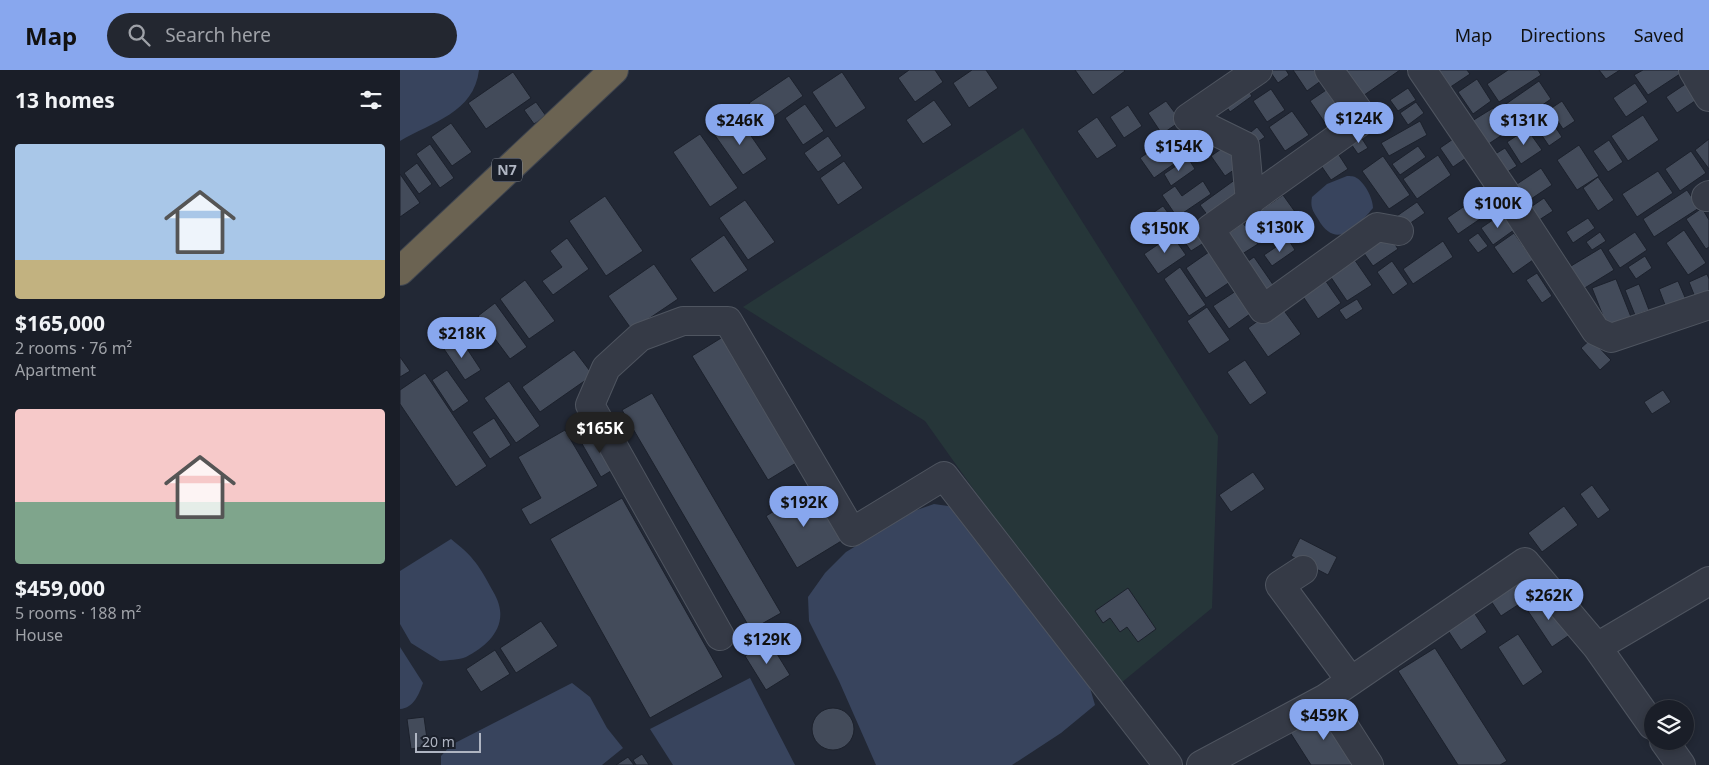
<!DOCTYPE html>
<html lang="en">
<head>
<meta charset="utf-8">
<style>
  body { margin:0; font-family:"Noto Sans",sans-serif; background:#232730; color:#f1f3f6; height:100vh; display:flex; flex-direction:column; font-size:19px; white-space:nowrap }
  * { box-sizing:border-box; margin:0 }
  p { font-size:16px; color:#9fa2a8 }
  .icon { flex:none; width:28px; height:28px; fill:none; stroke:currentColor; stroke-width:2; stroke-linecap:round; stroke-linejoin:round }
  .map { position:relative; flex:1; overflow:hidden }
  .panel { display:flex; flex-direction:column; background:#1a1e28; width:400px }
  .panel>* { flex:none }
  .controls { position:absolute; left:1244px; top:630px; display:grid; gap:10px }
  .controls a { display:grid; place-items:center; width:50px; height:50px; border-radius:50%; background:#1a1e28; box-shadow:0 2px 8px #0003,0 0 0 1px #383c45; font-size:25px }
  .scale { position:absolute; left:15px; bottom:12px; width:66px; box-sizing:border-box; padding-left:5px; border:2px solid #afb5c2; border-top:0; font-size:14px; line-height:18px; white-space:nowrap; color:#afb5c2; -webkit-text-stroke:4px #1a1f2a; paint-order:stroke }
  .price { position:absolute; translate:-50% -42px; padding:0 11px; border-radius:18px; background:#88a7ee; color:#111; font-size:16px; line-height:32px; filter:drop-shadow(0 1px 2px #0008) }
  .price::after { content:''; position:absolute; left:50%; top:30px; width:15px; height:11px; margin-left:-8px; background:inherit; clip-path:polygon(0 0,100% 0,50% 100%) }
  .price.selected { background:#222; color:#fff }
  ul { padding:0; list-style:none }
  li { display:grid; align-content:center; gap:10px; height:265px; padding:0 15px }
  li span { display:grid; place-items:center; height:155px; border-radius:5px; color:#555 }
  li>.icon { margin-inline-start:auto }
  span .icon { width:90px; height:90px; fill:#fffc; stroke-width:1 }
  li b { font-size:21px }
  h2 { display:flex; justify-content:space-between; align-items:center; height:60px; padding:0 15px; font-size:21px }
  header { display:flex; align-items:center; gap:30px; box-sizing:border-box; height:70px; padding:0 25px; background:#88a7ee; color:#111 }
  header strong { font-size:24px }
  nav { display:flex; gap:28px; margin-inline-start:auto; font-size:18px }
  .search { width:350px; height:45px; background:#232730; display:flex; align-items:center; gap:12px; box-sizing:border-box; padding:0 18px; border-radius:28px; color:#9fa2a8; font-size:19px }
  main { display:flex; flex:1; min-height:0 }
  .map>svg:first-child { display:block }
</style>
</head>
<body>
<header>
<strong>Map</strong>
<div class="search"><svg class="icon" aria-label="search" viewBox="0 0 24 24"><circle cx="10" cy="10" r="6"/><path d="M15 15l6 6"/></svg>Search here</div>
<nav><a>Map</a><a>Directions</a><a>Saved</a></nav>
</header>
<main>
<section class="panel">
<h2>13 homes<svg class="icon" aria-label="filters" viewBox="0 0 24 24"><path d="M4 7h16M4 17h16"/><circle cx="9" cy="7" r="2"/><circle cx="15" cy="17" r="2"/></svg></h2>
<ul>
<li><span style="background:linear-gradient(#a9c7e8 75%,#c2b280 0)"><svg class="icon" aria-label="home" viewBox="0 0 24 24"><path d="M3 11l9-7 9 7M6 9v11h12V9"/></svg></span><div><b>$165,000</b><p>2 rooms · 76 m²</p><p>Apartment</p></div></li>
<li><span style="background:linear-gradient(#f6c9c9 60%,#7fa58c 0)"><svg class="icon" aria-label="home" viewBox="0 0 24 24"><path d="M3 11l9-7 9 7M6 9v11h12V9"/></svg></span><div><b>$459,000</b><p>5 rooms · 188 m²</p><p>House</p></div></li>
</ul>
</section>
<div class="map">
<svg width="1309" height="695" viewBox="0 0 1309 695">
  <rect width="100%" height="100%" fill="#222835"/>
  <!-- green -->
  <path fill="#263639" d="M623 58 818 366 812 538 715 618 525 351 343 237Z"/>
  <!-- water -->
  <path fill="#38445d" d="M0 0H79C74 43 32 52 0 71Z
    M947 106C948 106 954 106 955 107 964 111 973 128 973 138 957 157 936 181 918 149 913 141 910 137 912 127L927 114Z
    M534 434 555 437 688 611 695 635 661 663 612 695H476L439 611 409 551 408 527 425 503 446 482 514 441Z
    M51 469C71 485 78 493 90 516 94 523 99 531 100 540 103 562 84 578 66 587 59 590 48 590 40 591L11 573 0 554V501Z
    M0 577 23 613C19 624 14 638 0 639Z
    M350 608 395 695H273L250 659Z
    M172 613 190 627 207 658 223 678 202 695H41V686L51 675Z"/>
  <!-- building -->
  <path fill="#434b5a" stroke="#1c212c" d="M509 0H535L543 12 515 32 498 8Z
    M572 0H586L598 18 569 38 553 13Z
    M675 0H724L725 1 693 25Z
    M869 0H886L889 5 878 13Z
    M893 0H919L925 8 907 21Z
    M940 0H1000L960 28Z
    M1032 0H1067L1070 4 1046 20Z
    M1108 0H1138L1141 5 1099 32 1087 14Z
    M1199 0H1220L1206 9Z
    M1243 0H1282L1283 2 1248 25 1234 5Z
    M113 2 131 28 86 59 68 33Z
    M442 2 466 38 436 58 412 22Z
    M389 6 403 26 363 54 349 33Z
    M1077 9 1091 31 1073 44 1058 22Z
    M1139 11 1151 29 1115 54 1103 36Z
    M1290 11 1301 27 1277 43 1266 27Z
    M843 13 852 26 830 42 821 28Z
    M1235 13 1248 32 1226 47 1213 28Z
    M935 14 957 46 932 63 910 31Z
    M1008 18 1016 30 998 41 990 30Z
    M871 19 885 40 867 52 853 31Z
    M534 30 552 55 523 74 506 50Z
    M766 31 781 51 762 64 748 43Z
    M1162 31 1175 51 1163 59 1150 39Z
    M136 32 146 46 134 54 124 40Z
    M1016 32 1024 43 1008 55 1000 43Z
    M405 34 424 61 403 75 385 48Z
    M728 35 742 56 724 68 710 47Z
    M1093 38 1108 61 1087 75 1072 51Z
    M892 41 909 65 885 81 869 57Z
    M1243 45 1259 70 1228 91 1211 66Z
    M1148 46 1162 67 1149 76 1135 55Z
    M338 47 367 89 343 105 314 64Z
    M697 47 717 76 697 89 677 61Z
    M1020 51 1027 65 989 86 981 73Z
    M51 53 72 82 52 96 31 67Z
    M857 57 865 67 852 76 845 67Z
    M1127 59 1142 80 1121 94 1107 72Z
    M778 62 791 82 754 108 740 88Z
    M300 64 338 118 310 137 273 82Z
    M959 64 968 78 958 84 949 71Z
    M428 66 442 86 418 102 404 83Z
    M1056 67 1069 86 1053 97 1040 78Z
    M1309 69V99L1295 80Z
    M1209 70 1223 92 1208 102 1193 81Z
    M30 74 54 108 40 118 16 84Z
    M827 75 841 95 825 106 811 86Z
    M1179 75 1199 106 1177 120 1157 90Z
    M1018 76 1026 87 1000 105 992 94Z
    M1105 78 1117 96 1104 104 1092 86Z
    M1291 81 1306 103 1280 121 1265 99Z
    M937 82 948 99 931 110 920 94Z
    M1038 85 1051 105 1017 129 1003 109Z
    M983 86 1010 125 989 139 962 101Z
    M788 88 795 99 771 116 764 104Z
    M444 91 463 118 438 135 420 108Z
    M17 93 32 114 19 124 4 103Z
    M1141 98 1152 115 1128 131 1117 114Z
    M1258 101 1273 123 1237 147 1222 124Z
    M0 104 20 133 0 147Z
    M1198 107 1214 130 1198 141 1183 118Z
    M836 109 848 125 811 150 800 135Z
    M803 111 811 124 777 147 762 125 775 116 782 126Z
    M1287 120 1299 138 1254 167 1243 149Z
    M883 125 903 153 876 171 857 143Z
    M205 126 243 181 206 206 169 151Z
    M1144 128 1153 141 1136 152 1128 139Z
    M345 130 375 172 348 190 319 148Z
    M1017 132 1025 143 999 161 991 150Z
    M1069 133 1080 149 1058 164 1047 148Z
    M763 136 774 151 749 169 738 153Z
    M1302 138 1309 150V177L1306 179 1286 149Z
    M1103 143 1114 160 1093 175 1081 158Z
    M1188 148 1195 158 1173 173 1166 162Z
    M798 151 810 169 791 181 779 164Z
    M843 153 858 174 839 186 825 166Z
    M1284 160 1306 193 1288 205 1266 173Z
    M986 161 998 179 973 196 961 179Z
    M1200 162 1206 171 1192 180 1186 172Z
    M1235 162 1247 180 1220 198 1208 180Z
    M1078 163 1088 176 1078 183 1068 170Z
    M1114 163 1133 190 1113 204 1094 177Z
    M324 165 348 200 314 223 290 189Z
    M772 165 786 185 758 204 744 184Z
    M167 168 189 199 153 225 142 211 162 197 150 181Z
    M888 169 895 180 872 196 864 185Z
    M1043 171 1053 187 1013 214 1003 199Z
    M816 177 836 208 806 228 786 198Z
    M1201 178 1214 200 1175 224 1161 202Z
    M952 186 972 215 947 231 928 203Z
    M1245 186 1252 198 1236 209 1228 197Z
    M854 187 874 216 861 225 841 196Z
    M992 191 1008 214 993 225 977 202Z
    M254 194 278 229 232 260 208 226Z
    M780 197 806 235 789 246 764 209Z
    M1137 203 1152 226 1142 233 1126 210Z
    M1307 204 1309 209V228L1297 232 1289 212Z
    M1216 209 1231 247 1207 256 1192 218Z
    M125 210 155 251 129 269 100 229Z
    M925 210 941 233 918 249 902 225Z
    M1278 211 1287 232 1267 240 1259 219Z
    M1239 214 1249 240 1235 245 1225 220Z
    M842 217 857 239 829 259 813 236Z
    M957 229 963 239 946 250 939 240Z
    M95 233 127 277 110 289 78 246Z
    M880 235 901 264 868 287 848 258Z
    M807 237 830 270 809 284 787 251Z
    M326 265 401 390 368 410 292 286Z
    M60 268 81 300 65 310 44 279Z
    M1191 269 1211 290 1200 300 1181 278Z
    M174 280 193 305 140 342 122 317Z
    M0 287 10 301 0 307Z
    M845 290 867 323 850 335 827 302Z
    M47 300 69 331 53 342 32 310Z
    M25 303 87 396 56 417 0 334V320Z
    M109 311 140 356 116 373 84 328Z
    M1263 320 1271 332 1252 344 1244 332Z
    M252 323 381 543 351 560 222 340Z
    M94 348 111 375 90 389 72 362Z
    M165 360 198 416 130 455 121 439 141 428 118 387Z
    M198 362 219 396 201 407 181 372Z
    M853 402 865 419 831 442 819 425Z
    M1192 415 1210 440 1198 449 1180 424Z
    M412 418 443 470 397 498 366 446Z
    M222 428 323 607 250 648 150 469Z
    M1164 436 1178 455 1142 482 1128 463Z
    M900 468 937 487 928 505 891 486Z
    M1114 508 1127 529 1101 546 1087 525Z
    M728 518 756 559 738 572 727 557 720 562 710 548 703 553 695 541Z
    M1146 525 1171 564 1152 577 1126 538Z
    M1073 541 1087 562 1061 580 1047 559Z
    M141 551 158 576 116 603 100 578Z
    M1118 564 1143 602 1123 616 1098 577Z
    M369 571 390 605 366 620 345 586Z
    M1035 578 1107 691 1100 695H1058L998 601Z
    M95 580 110 604 81 622 66 599Z
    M925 636 963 695H911L888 659Z
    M412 659a21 21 0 1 1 42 0a21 21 0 1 1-42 0Z
    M24 647 28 676 11 679 7 649Z
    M242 684 249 695H236L233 690Z
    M228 687 234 695H216Z"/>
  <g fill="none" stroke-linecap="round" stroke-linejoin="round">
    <!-- minor casing -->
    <g stroke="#4f5560" stroke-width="30">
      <path id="minor" d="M929 0 964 49 810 159 863 239 977 157 999 161
        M1022 0 1107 125 1196 261 1211 268 1309 235
        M1293 0 1309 27
        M1306 127 1309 125
        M850 132 845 76 788 48 858 0
        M903 500 880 515 951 611
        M320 566 190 335 206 298 240 267 283 251H328L452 462 544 406 768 695
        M926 628 969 695
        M1252 655 1197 577 1309 511
        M1264 671 1281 695
        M801 695 926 628 1125 492 1197 577"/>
    </g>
    <!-- highway casing -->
    <g stroke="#3f4550" stroke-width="30">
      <path id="highway" d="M0 201 214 0"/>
    </g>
    <!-- minor -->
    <use href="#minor" stroke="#353a46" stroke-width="28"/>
    <!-- highway -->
    <use href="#highway" stroke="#6b6352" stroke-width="28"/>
  </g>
  <g text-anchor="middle" stroke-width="5" stroke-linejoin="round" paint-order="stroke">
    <!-- shield labels -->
    <rect fill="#1a1f2a" stroke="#828894" stroke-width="1" x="92" y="88.5" width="30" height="23" rx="4"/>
    <g font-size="14" font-weight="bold" fill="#afb5c2">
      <text x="107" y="105">N7</text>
    </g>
  </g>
</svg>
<div class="controls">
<a><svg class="icon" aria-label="layers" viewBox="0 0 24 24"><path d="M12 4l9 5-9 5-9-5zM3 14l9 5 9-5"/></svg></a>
</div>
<div class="scale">20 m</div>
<b class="price" style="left:959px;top:74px">$124K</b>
<b class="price" style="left:340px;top:76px">$246K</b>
<b class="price" style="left:1124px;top:76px">$131K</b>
<b class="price" style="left:779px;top:102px">$154K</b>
<b class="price" style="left:1098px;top:159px">$100K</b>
<b class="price" style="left:880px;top:183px">$130K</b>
<b class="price" style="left:765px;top:184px">$150K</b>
<b class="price" style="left:62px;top:289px">$218K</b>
<b class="price selected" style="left:200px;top:384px">$165K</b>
<b class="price" style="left:404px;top:458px">$192K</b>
<b class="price" style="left:1149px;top:551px">$262K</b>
<b class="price" style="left:367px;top:595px">$129K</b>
<b class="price" style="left:924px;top:671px">$459K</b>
</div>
</main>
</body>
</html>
